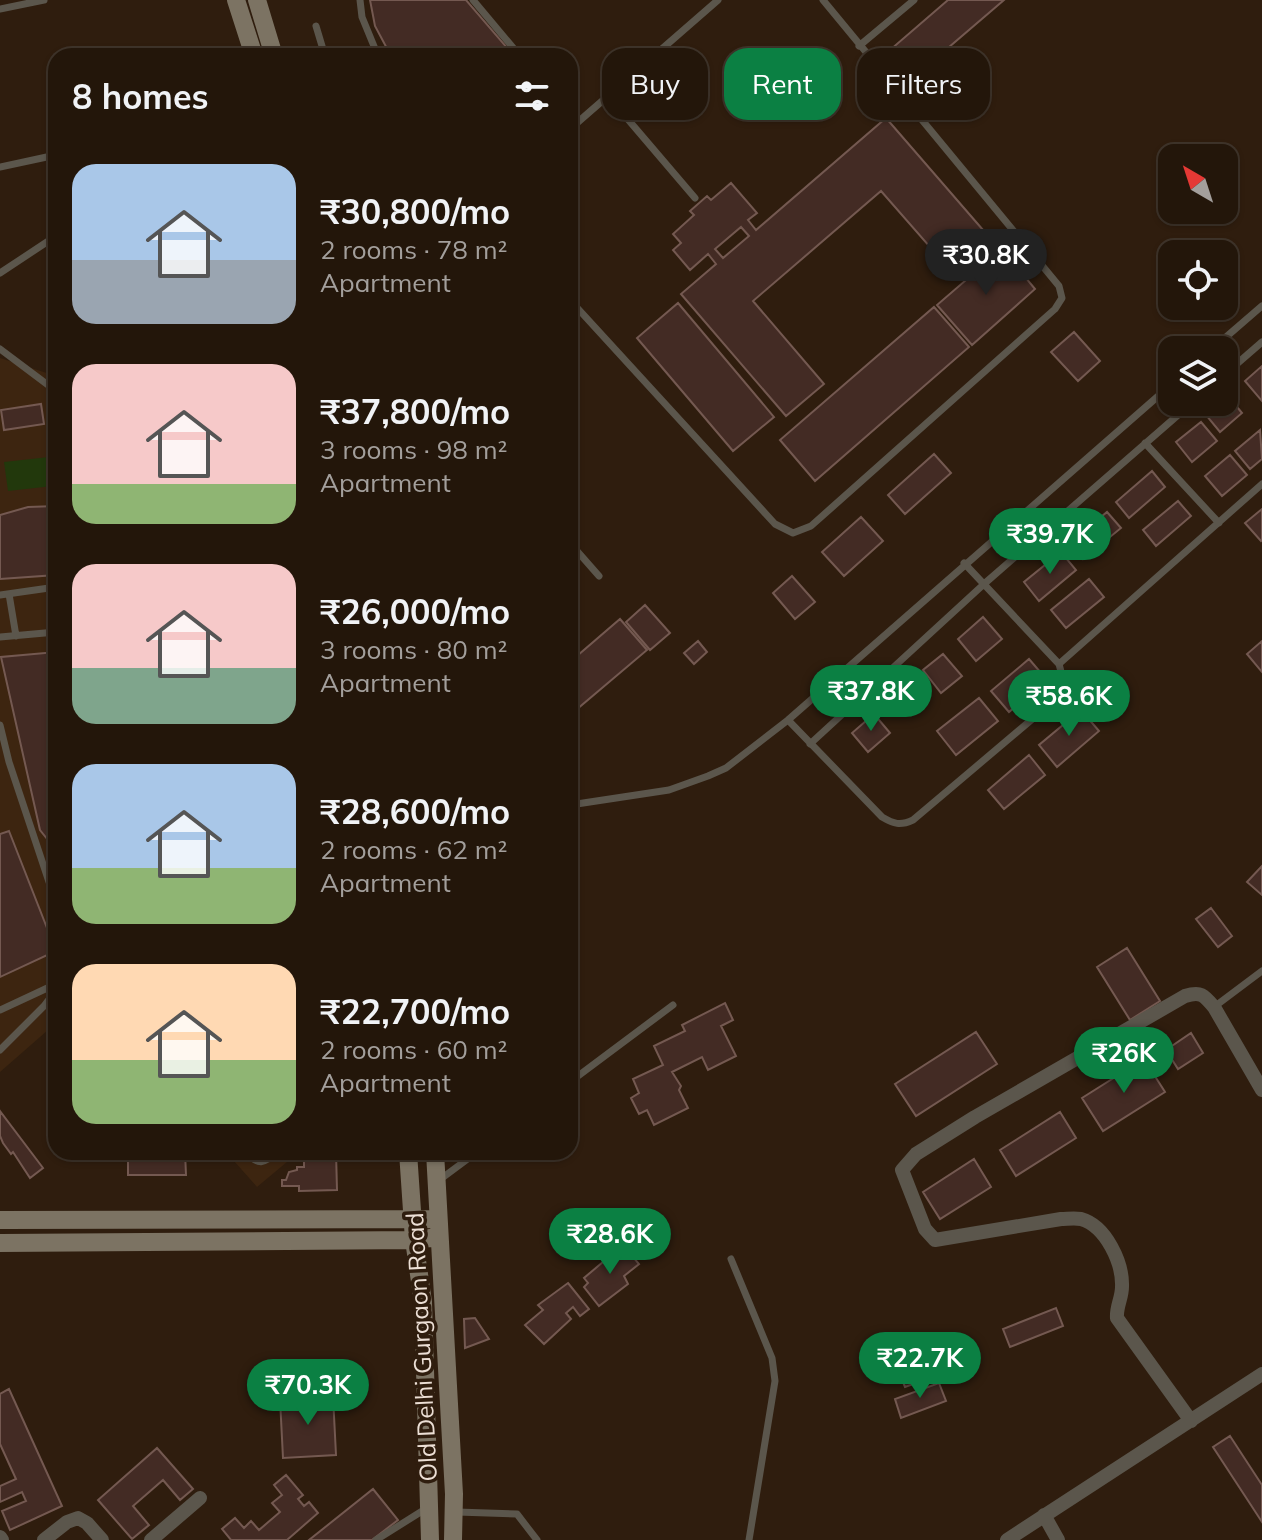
<!DOCTYPE html>
<html lang="en">
<head>
<meta charset="utf-8">
<style>
  body { margin:0; font-family:Mulish,sans-serif; background:#2f2318; color:#f1f3f6; height:100vh; display:flex; flex-direction:column; font-size:30px; white-space:nowrap }
  * { box-sizing:border-box; margin:0 }
  p { font-size:26px; color:#a39f9c }
  .icon { flex:none; width:44px; height:44px; fill:none; stroke:currentColor; stroke-width:2; stroke-linecap:round; stroke-linejoin:round }
  .map { position:relative; flex:1; overflow:hidden }
  .drawer { position:absolute; left:48px; top:48px; width:530px; height:1112px; display:flex; flex-direction:column; background:#23160a; border-radius:24px; box-shadow:0 2px 6px #0004,0 0 0 2px #40352b }
  .drawer>* { flex:none }
  .guide { position:absolute; left:602px; top:48px; width:540px; height:72px; display:flex; gap:16px }
  .needle { width:52px; rotate:321deg }
  .fabs { position:absolute; left:1158px; top:144px; display:grid; gap:16px }
  .fabs a { display:grid; place-items:center; width:80px; height:80px; border-radius:16px; background:#23160a; box-shadow:0 2px 6px #0004,0 0 0 2px #40352b; font-size:40px }
  .price { position:absolute; translate:-50% -68px; padding:0 18px; border-radius:28px; background:#0b8043; color:#fff; font-size:26px; line-height:52px; filter:drop-shadow(0 2px 4px #0008) }
  .price::after { content:''; position:absolute; left:50%; top:48px; width:24px; height:18px; margin-left:-12px; background:inherit; clip-path:polygon(0 0,100% 0,50% 100%) }
  .price.on { background:#222; color:#fff }
  ul { padding:0; list-style:none }
  li { display:flex; align-items:center; gap:24px; height:200px; padding:0 24px }
  li span { display:grid; place-items:center; flex:none; width:224px; height:160px; border-radius:24px; color:#555 }
  li>.icon { margin-inline-start:auto }
  span .icon { width:96px; height:96px; fill:#fffc; stroke-width:1 }
  li b { font-size:34px }
  h2 { display:flex; justify-content:space-between; align-items:center; height:96px; padding:0 24px; font-size:34px }
  .tag { padding:0 28px; border-radius:24px; background:#23160a; box-shadow:0 2px 6px #0004,0 0 0 2px #40352b; font-size:28px; line-height:72px }
  .tag.on { background:#0b8043; color:#fff }
  .map>svg:first-child { display:block }
</style>
</head>
<body>
<div class="map">
<svg width="1262" height="1540" viewBox="0 0 1262 1540">
  <rect width="100%" height="100%" fill="#2f1d0e"/>
  <!-- built -->
  <path fill="#3d2510" d="M0 358 56 376V1023L0 1072Z
    M226 1152H299L257 1187Z"/>
  <!-- green -->
  <path fill="#22380c" d="M49 457 53 486 8 491 4 462Z"/>
  <!-- building -->
  <path fill="#432b24" stroke="#745951" stroke-width="2" fill-rule="evenodd" d="M370 0H466L514 56H391L375 26Z
    M948 0H1004L914 77 890 50Z
    M886 118 983 230 944 263 881 191 753 301 824 384 786 416 681 294 716 264 708 254 690 270 673 250 681 243 673 234 694 215 690 211 707 196 711 200 731 183 757 213 748 220 756 230ZM741 227 749 236 723 258 715 249Z
    M1002 249 1035 289 972 345 937 305Z
    M678 303 774 417 733 451 637 338Z
    M934 307 969 347 815 481 780 440Z
    M1074 332 1100 361 1078 381 1051 352Z
    M1262 366V401L1245 381Z
    M1228 396 1242 413 1220 432 1206 415 1224 402Z
    M41 404 44 424 4 430 1 410Z
    M1201 422 1217 441 1192 462 1176 442Z
    M1260 430 1262 459 1250 469 1235 451Z
    M934 454 951 473 905 514 888 495Z
    M1230 455 1247 475 1222 496 1205 476Z
    M1152 471 1165 487 1129 518 1116 502Z
    M1178 501 1191 516 1156 546 1143 530Z
    M56 506V575L0 579V515L28 507Z
    M1262 509V540L1261 541 1245 523Z
    M1107 512 1121 528 1083 559 1070 543Z
    M861 517 883 541 844 576 822 552Z
    M1061 552 1076 570 1039 601 1024 582Z
    M792 576 815 602 795 619 773 593Z
    M1089 579 1104 597 1066 628 1051 610Z
    M645 605 670 633 650 650 626 622Z
    M983 617 1002 639 976 661 958 639Z
    M620 619 647 650 570 715V662Z
    M698 641 707 652 694 664 684 653Z
    M1262 641V672L1247 654Z
    M56 652V850L40 830 1 657Z
    M943 654 962 676 941 693 923 670Z
    M1029 659 1047 680 1009 712 991 691Z
    M907 684 924 703 911 715 894 696Z
    M979 698 998 721 956 755 937 731Z
    M1081 710 1099 731 1057 767 1039 745Z
    M874 714 890 733 868 752 852 733Z
    M1029 755 1045 775 1004 809 988 790Z
    M9 831 56 951 0 977V834Z
    M1262 866V895L1247 882Z
    M1211 908 1232 936 1218 947 1196 919Z
    M1127 948 1160 1001 1130 1020 1097 967Z
    M725 1003 733 1020 721 1026 736 1056 708 1070 702 1057 672 1072 681 1086 679 1090 688 1108 654 1125 647 1110 639 1114 631 1098 639 1093 633 1079 663 1065 654 1046 685 1031 682 1025Z
    M976 1032 997 1064 916 1116 895 1084Z
    M1191 1033 1203 1053 1178 1069 1166 1050Z
    M1144 1059 1165 1092 1103 1131 1082 1098Z
    M0 1111 43 1168 30 1178 13 1152 11 1154 3 1143 0 1136Z
    M1060 1112 1076 1138 1016 1176 1000 1150Z
    M128 1152H146V1159H169V1152H185L186 1175H128Z
    M321 1152H336L337 1190 299 1191V1186H282V1180H286L289 1172 297 1170V1167H304V1159H312V1154Z
    M974 1159 991 1187 940 1219 923 1192Z
    M623 1245 639 1264 624 1276 628 1284 599 1306 584 1287 588 1283 584 1278Z
    M568 1283 589 1309 580 1316 573 1307 566 1313 571 1319 544 1344 525 1325 543 1310 538 1305Z
    M1056 1308 1063 1326 1010 1347 1003 1329Z
    M475 1318 489 1339 465 1348 464 1319Z
    M922 1361 928 1379 905 1387 898 1370Z
    M939 1383 946 1401 901 1418 895 1399Z
    M9 1389 62 1506 10 1530 2 1511 26 1501 22 1492 0 1502V1486L16 1479 0 1444V1394Z
    M333 1396 336 1455 283 1458 280 1399Z
    M1230 1436 1262 1485V1522L1213 1447Z
    M157 1448 193 1489 180 1500 163 1480 133 1506 149 1525 132 1539 98 1500Z
    M286 1475 303 1495 298 1499 304 1506 309 1502 318 1513 287 1540H231L222 1529 235 1518 244 1528 251 1521 259 1530 280 1512 272 1503 282 1495 274 1485Z
    M373 1489 398 1520 372 1540H309Z"/>
  <g fill="none" stroke-linecap="round" stroke-linejoin="round">
    <!-- lane -->
    <path stroke="#5b564c" stroke-width="7" d="M360 0 362 17 378 56
      M473 0 520 56
      M0 9 44 0
      M316 26 325 56
      M859 46 914 0
      M608 96 695 198
      M570 129 718 0
      M0 167 56 155
      M0 273 56 236
      M570 300 775 524 793 533 811 526 1055 309 1062 298 1059 286 823 0
      M0 349 56 391
      M1211 350 1262 306
      M1224 375 1262 342
      M1145 443 1219 523
      M570 543 599 576
      M9 594 16 636
      M0 595 56 587
      M0 637 56 632
      M1059 664 1262 484
      M788 720 882 817C894 824 900 826 913 820L1056 699C1065 687 1063 678 1059 664L964 563
      M0 725 9 762 56 903
      M810 744 984 584 1193 402
      M570 805 669 790 708 776 726 768 788 720 1172 384
      M1214 1007 1262 971
      M0 1010 56 984
      M0 1050 44 1006 56 990
      M570 1082 673 1005
      M246 1152C258 1166 264 1164 277 1152
      M438 1181 477 1152
      M731 1259 772 1358 775 1381 749 1540
      M457 1512 517 1514 537 1540
      M376 1540 427 1508"/>
    <!-- street -->
    <path stroke="#5b564c" stroke-width="14" d="M1191 1421 1117 1318C1116 1307 1122 1298 1122 1287 1123 1263 1106 1226 1081 1219 1074 1218 1067 1219 1061 1219L935 1240 925 1229 902 1170 916 1154 975 1117 1185 996C1201 991 1204 995 1214 1007L1262 1090
      M1044 1515 1058 1540
      M0 1537 2 1540
      M44 1540 67 1522 78 1518 87 1523 102 1540
      M151 1540 200 1498
      M1007 1540 1262 1374"/>
    <!-- secondary -->
    <path stroke="#7c7363" stroke-width="18" d="M236 0 254 56
      M257 0 274 56
      M408 1152 414 1240 423 1302 430 1540
      M435 1152 454 1494 453 1540
      M0 1220 438 1219
      M0 1243 414 1240 439 1237"/>
  </g>
  <g text-anchor="middle" stroke-width="7" stroke-linejoin="round" paint-order="stroke">
    <!-- street labels -->
    <g font-size="24" fill="#ecdfd5" stroke="#2f1d0e">
      <text transform="translate(422 1347) rotate(-93)" y="8">Old Delhi Gurgaon Road</text>
    </g>
  </g>
</svg>
<div class="fabs">
<a><svg class="needle" viewBox="-14 -14 28 28"><path d="M0-13l5 13h-10z" fill="#e53935"/><path d="M0 13l5-13h-10z" fill="#a39f9c"/></svg></a>
<a><svg class="icon" aria-label="locate" viewBox="0 0 24 24"><circle cx="12" cy="12" r="6"/><path d="M12 2v4M12 18v4M2 12h4M18 12h4"/></svg></a>
<a><svg class="icon" aria-label="layers" viewBox="0 0 24 24"><path d="M12 4l9 5-9 5-9-5zM3 14l9 5 9-5"/></svg></a>
</div>
<b class="price on" style="left:986px;top:297px">₹30.8K</b>
<b class="price" style="left:1050px;top:576px">₹39.7K</b>
<b class="price" style="left:871px;top:733px">₹37.8K</b>
<b class="price" style="left:1069px;top:738px">₹58.6K</b>
<b class="price" style="left:1124px;top:1095px">₹26K</b>
<b class="price" style="left:610px;top:1276px">₹28.6K</b>
<b class="price" style="left:920px;top:1400px">₹22.7K</b>
<b class="price" style="left:308px;top:1427px">₹70.3K</b>
<div class="guide">
<a class="tag">Buy</a>
<a class="tag on">Rent</a>
<a class="tag">Filters</a>
</div>
<section class="drawer">
<h2>8 homes<svg class="icon" aria-label="filters" viewBox="0 0 24 24"><path d="M4 7h16M4 17h16"/><circle cx="9" cy="7" r="2"/><circle cx="15" cy="17" r="2"/></svg></h2>
<ul>
<li><span style="background:linear-gradient(#a9c7e8 60%,#9aa5b1 0)"><svg class="icon" aria-label="home" viewBox="0 0 24 24"><path d="M3 11l9-7 9 7M6 9v11h12V9"/></svg></span><div><b>₹30,800/mo</b><p>2 rooms · 78 m²</p><p>Apartment</p></div></li>
<li><span style="background:linear-gradient(#f6c9c9 75%,#8fb573 0)"><svg class="icon" aria-label="home" viewBox="0 0 24 24"><path d="M3 11l9-7 9 7M6 9v11h12V9"/></svg></span><div><b>₹37,800/mo</b><p>3 rooms · 98 m²</p><p>Apartment</p></div></li>
<li><span style="background:linear-gradient(#f6c9c9 65%,#7fa58c 0)"><svg class="icon" aria-label="home" viewBox="0 0 24 24"><path d="M3 11l9-7 9 7M6 9v11h12V9"/></svg></span><div><b>₹26,000/mo</b><p>3 rooms · 80 m²</p><p>Apartment</p></div></li>
<li><span style="background:linear-gradient(#a9c7e8 65%,#8fb573 0)"><svg class="icon" aria-label="home" viewBox="0 0 24 24"><path d="M3 11l9-7 9 7M6 9v11h12V9"/></svg></span><div><b>₹28,600/mo</b><p>2 rooms · 62 m²</p><p>Apartment</p></div></li>
<li><span style="background:linear-gradient(#ffd9b3 60%,#8fb573 0)"><svg class="icon" aria-label="home" viewBox="0 0 24 24"><path d="M3 11l9-7 9 7M6 9v11h12V9"/></svg></span><div><b>₹22,700/mo</b><p>2 rooms · 60 m²</p><p>Apartment</p></div></li>
</ul>
</section>
</div>
</body>
</html>
